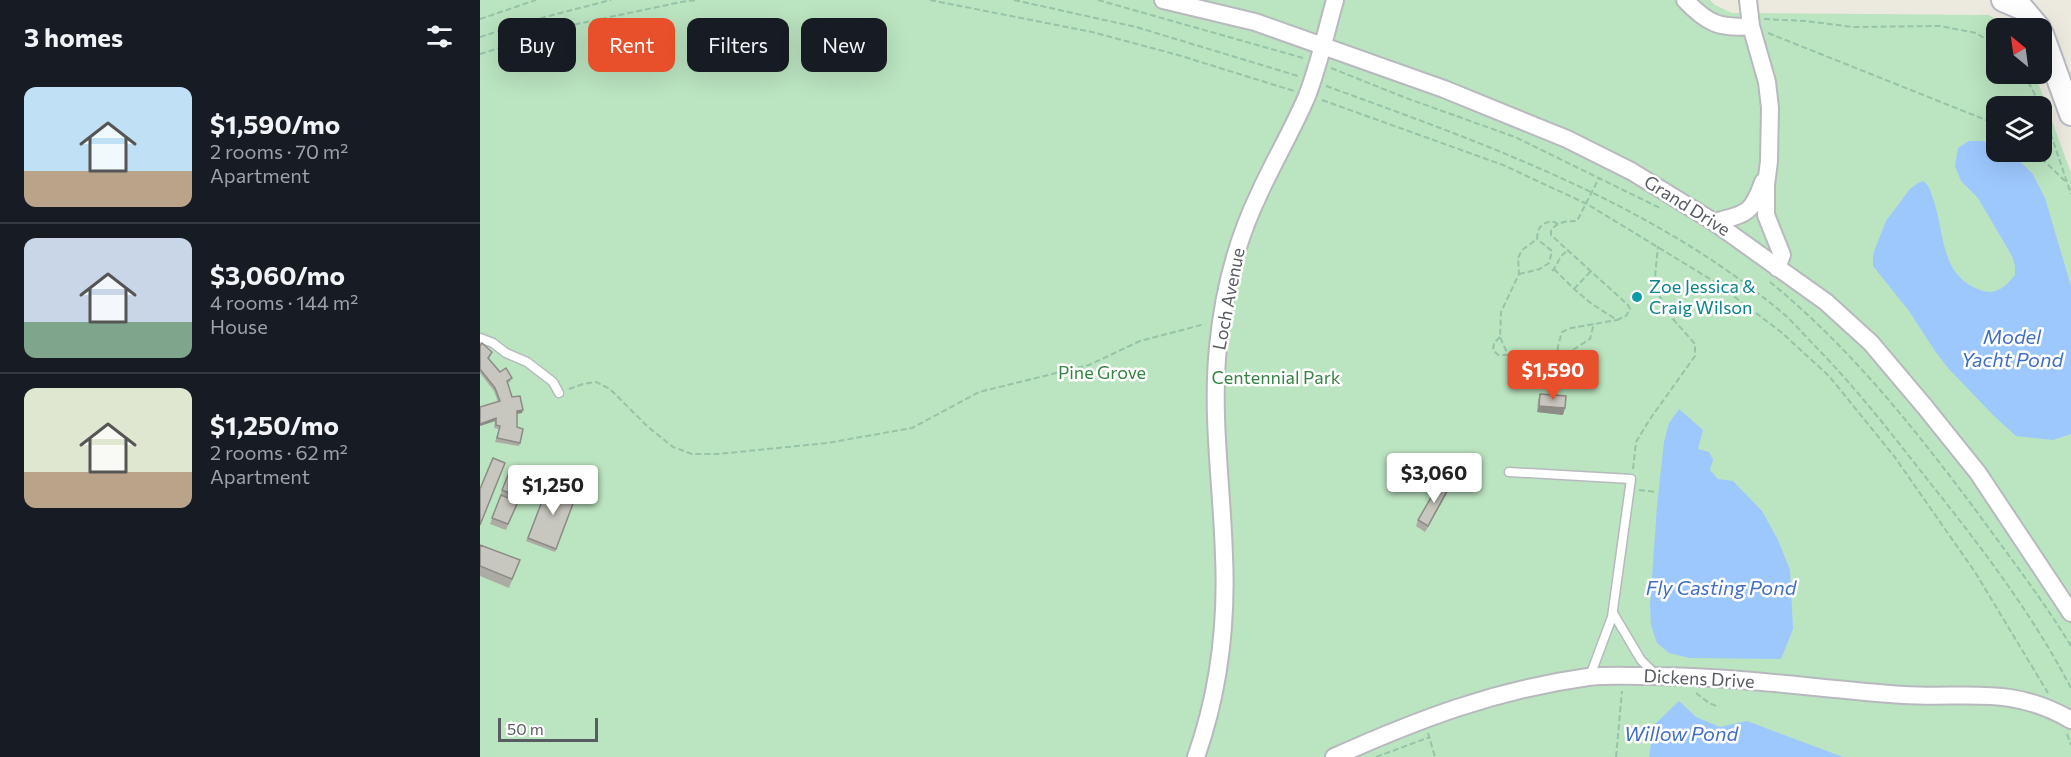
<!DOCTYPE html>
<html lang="en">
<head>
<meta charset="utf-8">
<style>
  body { margin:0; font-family:Commissioner,sans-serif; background:#20242c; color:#f1f3f6; height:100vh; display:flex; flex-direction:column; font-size:22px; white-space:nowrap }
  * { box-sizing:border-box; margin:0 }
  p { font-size:20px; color:#9ea1a6 }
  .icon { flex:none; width:33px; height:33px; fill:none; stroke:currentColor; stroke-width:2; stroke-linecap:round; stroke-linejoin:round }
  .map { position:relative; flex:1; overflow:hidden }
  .drawer { display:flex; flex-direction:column; background:#171b24; width:480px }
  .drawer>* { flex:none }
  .hud { position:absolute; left:18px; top:18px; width:570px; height:54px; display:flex; gap:12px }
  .needle { width:39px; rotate:331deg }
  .tools { position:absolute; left:1506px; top:18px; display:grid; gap:12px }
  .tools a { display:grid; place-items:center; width:66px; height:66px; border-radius:12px; background:#171b24; box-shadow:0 6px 24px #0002; font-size:30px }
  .scale { position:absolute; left:18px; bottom:15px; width:100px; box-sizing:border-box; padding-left:6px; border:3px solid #585b61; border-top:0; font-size:16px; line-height:21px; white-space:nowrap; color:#585b61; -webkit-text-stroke:4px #fff; paint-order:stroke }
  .price { position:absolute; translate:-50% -51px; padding:0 14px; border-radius:6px; background:#fff; color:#222; font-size:20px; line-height:39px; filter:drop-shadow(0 2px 3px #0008) }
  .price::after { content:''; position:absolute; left:50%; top:36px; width:18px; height:14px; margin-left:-9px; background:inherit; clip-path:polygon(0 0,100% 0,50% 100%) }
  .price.selected { background:#e7502a; color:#fff }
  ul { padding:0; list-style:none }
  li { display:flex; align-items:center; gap:18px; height:150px; padding:0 24px }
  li+li { border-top:2px solid #363941 }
  li span { display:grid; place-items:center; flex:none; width:168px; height:120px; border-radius:12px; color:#555 }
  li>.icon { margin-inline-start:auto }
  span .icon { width:72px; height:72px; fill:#fffc; stroke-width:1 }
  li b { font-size:26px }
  h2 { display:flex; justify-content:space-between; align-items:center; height:72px; padding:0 24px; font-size:26px }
  .chip { padding:0 21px; border-radius:12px; background:#171b24; box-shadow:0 6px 24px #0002; font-size:21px; line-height:54px }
  .chip.selected { background:#e7502a; color:#fff }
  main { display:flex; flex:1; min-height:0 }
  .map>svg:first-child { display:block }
</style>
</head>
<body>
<main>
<section class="drawer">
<h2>3 homes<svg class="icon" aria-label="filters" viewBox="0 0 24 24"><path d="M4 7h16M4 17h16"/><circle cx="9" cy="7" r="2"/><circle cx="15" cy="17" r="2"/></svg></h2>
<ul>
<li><span style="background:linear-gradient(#bfe0f5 70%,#b9a48a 0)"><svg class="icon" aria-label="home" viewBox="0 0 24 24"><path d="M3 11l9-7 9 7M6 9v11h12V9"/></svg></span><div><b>$1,590/mo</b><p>2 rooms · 70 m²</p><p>Apartment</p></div></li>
<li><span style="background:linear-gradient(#c9d6e8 70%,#7fa58c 0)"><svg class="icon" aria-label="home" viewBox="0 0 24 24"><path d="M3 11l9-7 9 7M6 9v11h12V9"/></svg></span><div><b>$3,060/mo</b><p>4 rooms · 144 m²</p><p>House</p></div></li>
<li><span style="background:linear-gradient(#dfe7d0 70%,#b9a48a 0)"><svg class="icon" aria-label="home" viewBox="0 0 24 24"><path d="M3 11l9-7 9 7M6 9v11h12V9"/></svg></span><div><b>$1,250/mo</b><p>2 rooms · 62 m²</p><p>Apartment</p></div></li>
</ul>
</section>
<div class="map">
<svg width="1591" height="757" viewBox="0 0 1591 757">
  <rect width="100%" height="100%" fill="#eceadf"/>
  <!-- green -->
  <path fill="#bbe4c0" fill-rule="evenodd" d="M0 0H1230L1235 5 1252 13 1509 15 1530 28H1516V74H1555L1591 173V757H0ZM1516 106H1562V152H1516Z"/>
  <!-- water -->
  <path fill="#9dc8fe" d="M1489 141H1503L1516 147V152L1531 153 1552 173 1565 198 1591 286V434L1573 440 1536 436 1513 415 1468 368 1455 351 1429 311 1393 266V254L1406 221 1430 189 1438 183 1443 181C1449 185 1450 190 1452 196 1466 232 1458 274 1500 290 1516 296 1525 287 1535 275V266L1532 256 1498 198 1481 181 1475 166 1478 148Z
    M1199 409 1223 430 1218 449 1229 452 1233 460 1230 470 1238 479 1253 481 1282 511 1298 540 1310 570 1313 629 1301 659 1210 658 1189 653 1177 643 1171 625 1170 606 1177 506 1184 442 1189 423Z
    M1199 701 1216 717 1240 727 1267 721 1363 757H1169L1174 725Z"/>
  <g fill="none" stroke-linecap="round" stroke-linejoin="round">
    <!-- service casing -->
    <g stroke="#b7b9bf" stroke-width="11">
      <path id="service" d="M0 338 13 343 26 353 47 362 73 382 79 393
        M1029 472 1151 479 1132 617 1110 676
        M1133 613 1161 660 1177 676"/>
    </g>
    <!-- minor casing -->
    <g stroke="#b7b9bf" stroke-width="20">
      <path id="minor" d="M683 0 775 22 964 89 1087 139 1151 171 1234 222 1346 302 1391 343 1445 407 1498 473 1591 613
        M1205 0C1227 23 1239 29 1271 26
        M1268 0 1271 26 1287 82 1290 108 1289 161 1286 185V215L1302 255 1297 268
        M1234 222C1266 214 1272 214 1283 182
        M716 757C739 692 747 624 744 556 742 486 731 417 738 347 743 294 756 242 779 194 794 161 813 129 827 96 839 65 846 32 855 0
        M854 757C939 719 1015 690 1108 677 1125 675 1144 676 1162 676 1250 675 1336 689 1424 695 1488 699 1531 685 1591 720"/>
    </g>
    <!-- secondary casing -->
    <g stroke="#b8bbc2" stroke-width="26">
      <path id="secondary" d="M1523 0 1542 8 1559 28
        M1562 34 1591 114"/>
    </g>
    <!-- path -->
    <path stroke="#95c4a8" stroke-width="2" stroke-dasharray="6 3" stroke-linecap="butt" d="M450 0 612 32 698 55 814 91
      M534 0 656 27 818 76
      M618 0 823 58
      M0 19 56 0
      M1284 19 1325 21 1373 27 1460 26 1496 33 1516 45
      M1288 33 1516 124
      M0 37 46 22 131 0
      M0 54 97 24 201 2 217 0
      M851 68 926 98 1035 137 1182 209
      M1544 74 1561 106
      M846 86C1006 144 1173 203 1305 315 1316 325 1326 337 1336 347 1378 390 1414 437 1451 484 1502 548 1553 615 1591 688
      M842 100 1023 165 1107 204 1235 282 1301 332 1349 376 1414 456 1495 572 1568 693
      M1562 108 1591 194
      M1555 152 1585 181
      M1078 224 1072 221C1060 224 1058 227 1057 239L1042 250 1038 258 1039 274 1021 312 1020 337 1028 355 1035 360 1043 361 1054 358 1069 362 1077 360 1110 339 1114 323
      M1074 269 1094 289 1112 304 1137 320 1146 316 1150 309 1148 305 1071 235V230C1078 222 1086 221 1097 221L1119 178
      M1072 271C1078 266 1077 258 1087 251
      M1039 274 1060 269 1069 263 1072 251 1057 239
      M1290 282C1371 348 1435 429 1497 512 1529 556 1563 600 1591 646
      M1094 289 1110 272
      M1020 337 1014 343 1013 350 1018 355H1028
      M1050 360C1054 373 1063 377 1075 381
      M89 389 103 384 116 382 130 389 167 426 193 447 212 454H238L347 443 432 428 499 392 609 365 660 341 725 324
      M1074 395 1078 346 1082 332 1091 328 1137 320
      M1153 469 1156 442 1170 419 1215 356V344L1193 319 1174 287 1178 246
      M1159 490 1176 492
      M1216 693 1229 703 1239 707
      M948 733 955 757
      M1587 734 1591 745
      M896 757 950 737
      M1136 757 1142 691"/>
    <!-- service -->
    <use href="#service" stroke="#fff" stroke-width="8"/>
    <!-- minor -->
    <use href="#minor" stroke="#fff" stroke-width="16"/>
    <!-- secondary -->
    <use href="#secondary" stroke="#fff" stroke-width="22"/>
  </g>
  <!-- wall -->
  <path fill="#acaba4" d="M0 346 12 352 9 359 20 372 31 381 27 383 32 397 42 413 37 414V427L40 443 39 446 15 442 19 429 14 428 15 421 0 426V407L18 402 14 391 0 373Z
    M1060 394 1083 415 1057 412 1058 400Z
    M48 475 26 530 10 524 21 496H20L22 490Z
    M69 483 97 493 75 552 46 541Z
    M969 487 967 493 945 532 936 526 938 520Z
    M0 545 40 560 29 588 0 576Z"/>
  <!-- shaded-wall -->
  <path fill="#8c8b86" d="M1059 406 1085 408 1083 415 1057 412Z
    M43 410 42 413 35 414 37 411Z
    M16 418 15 421 0 426V424Z
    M969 487 967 493 945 532 948 526Z"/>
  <!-- building -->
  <path fill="#c8c7bf" stroke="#8c8b86" stroke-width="1.5" d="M2 343 12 352 8 358 20 372 26 368 32 378 27 381 32 397 40 396 43 410 37 411V427L43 429 40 443 17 438 20 426 16 425V418L0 424V407L20 401 15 388 0 369V346Z
    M1060 394 1086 396 1085 408 1059 406Z
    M13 458 25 463 0 525V489Z
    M31 468 48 475 39 497 22 490Z
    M960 482 969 487 948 526 938 520Z
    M69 483 97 493 76 549 48 538Z
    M21 495 38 502 28 524 12 518Z
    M0 545 40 560 32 579 0 566Z"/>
  <!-- markers -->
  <circle fill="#0f9aa8" stroke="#fff" stroke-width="2" cx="1157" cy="297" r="6"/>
  <g text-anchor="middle" stroke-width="5" stroke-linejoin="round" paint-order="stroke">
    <!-- street labels -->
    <g font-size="18" fill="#585b61" stroke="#fff">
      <text transform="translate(1207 206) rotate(32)" y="6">Grand Drive</text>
      <text transform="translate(749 299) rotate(-79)" y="6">Loch Avenue</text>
      <text transform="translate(1219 679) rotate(3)" y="6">Dickens Drive</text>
    </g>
    <!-- culture labels -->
    <g font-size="18" fill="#0d838f" stroke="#fff" text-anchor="start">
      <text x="1169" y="293">Zoe Jessica &amp;<tspan x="1169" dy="21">Craig Wilson</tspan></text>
    </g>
    <!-- park labels -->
    <g font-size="18" fill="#358342" stroke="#fff">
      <text x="622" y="379">Pine Grove</text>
      <text x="796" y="384">Centennial Park</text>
    </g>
    <!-- water labels -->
    <g font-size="20" font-style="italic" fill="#416fc0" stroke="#fff">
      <text x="1532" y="344">Model<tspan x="1532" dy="23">Yacht Pond</tspan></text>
      <text x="1241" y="595">Fly Casting Pond</text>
      <text x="1201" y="741">Willow Pond</text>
    </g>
  </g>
</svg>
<div class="tools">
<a><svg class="needle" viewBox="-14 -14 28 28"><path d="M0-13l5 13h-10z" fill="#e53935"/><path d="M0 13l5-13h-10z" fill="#9ea1a6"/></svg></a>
<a><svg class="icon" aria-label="layers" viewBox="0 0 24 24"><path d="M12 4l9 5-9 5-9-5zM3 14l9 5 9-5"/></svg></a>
</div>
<div class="scale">50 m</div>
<b class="price selected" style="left:1073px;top:401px">$1,590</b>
<b class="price" style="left:954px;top:504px">$3,060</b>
<b class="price" style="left:73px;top:516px">$1,250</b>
<div class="hud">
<a class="chip">Buy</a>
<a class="chip selected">Rent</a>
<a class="chip">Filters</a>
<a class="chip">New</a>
</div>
</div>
</main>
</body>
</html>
